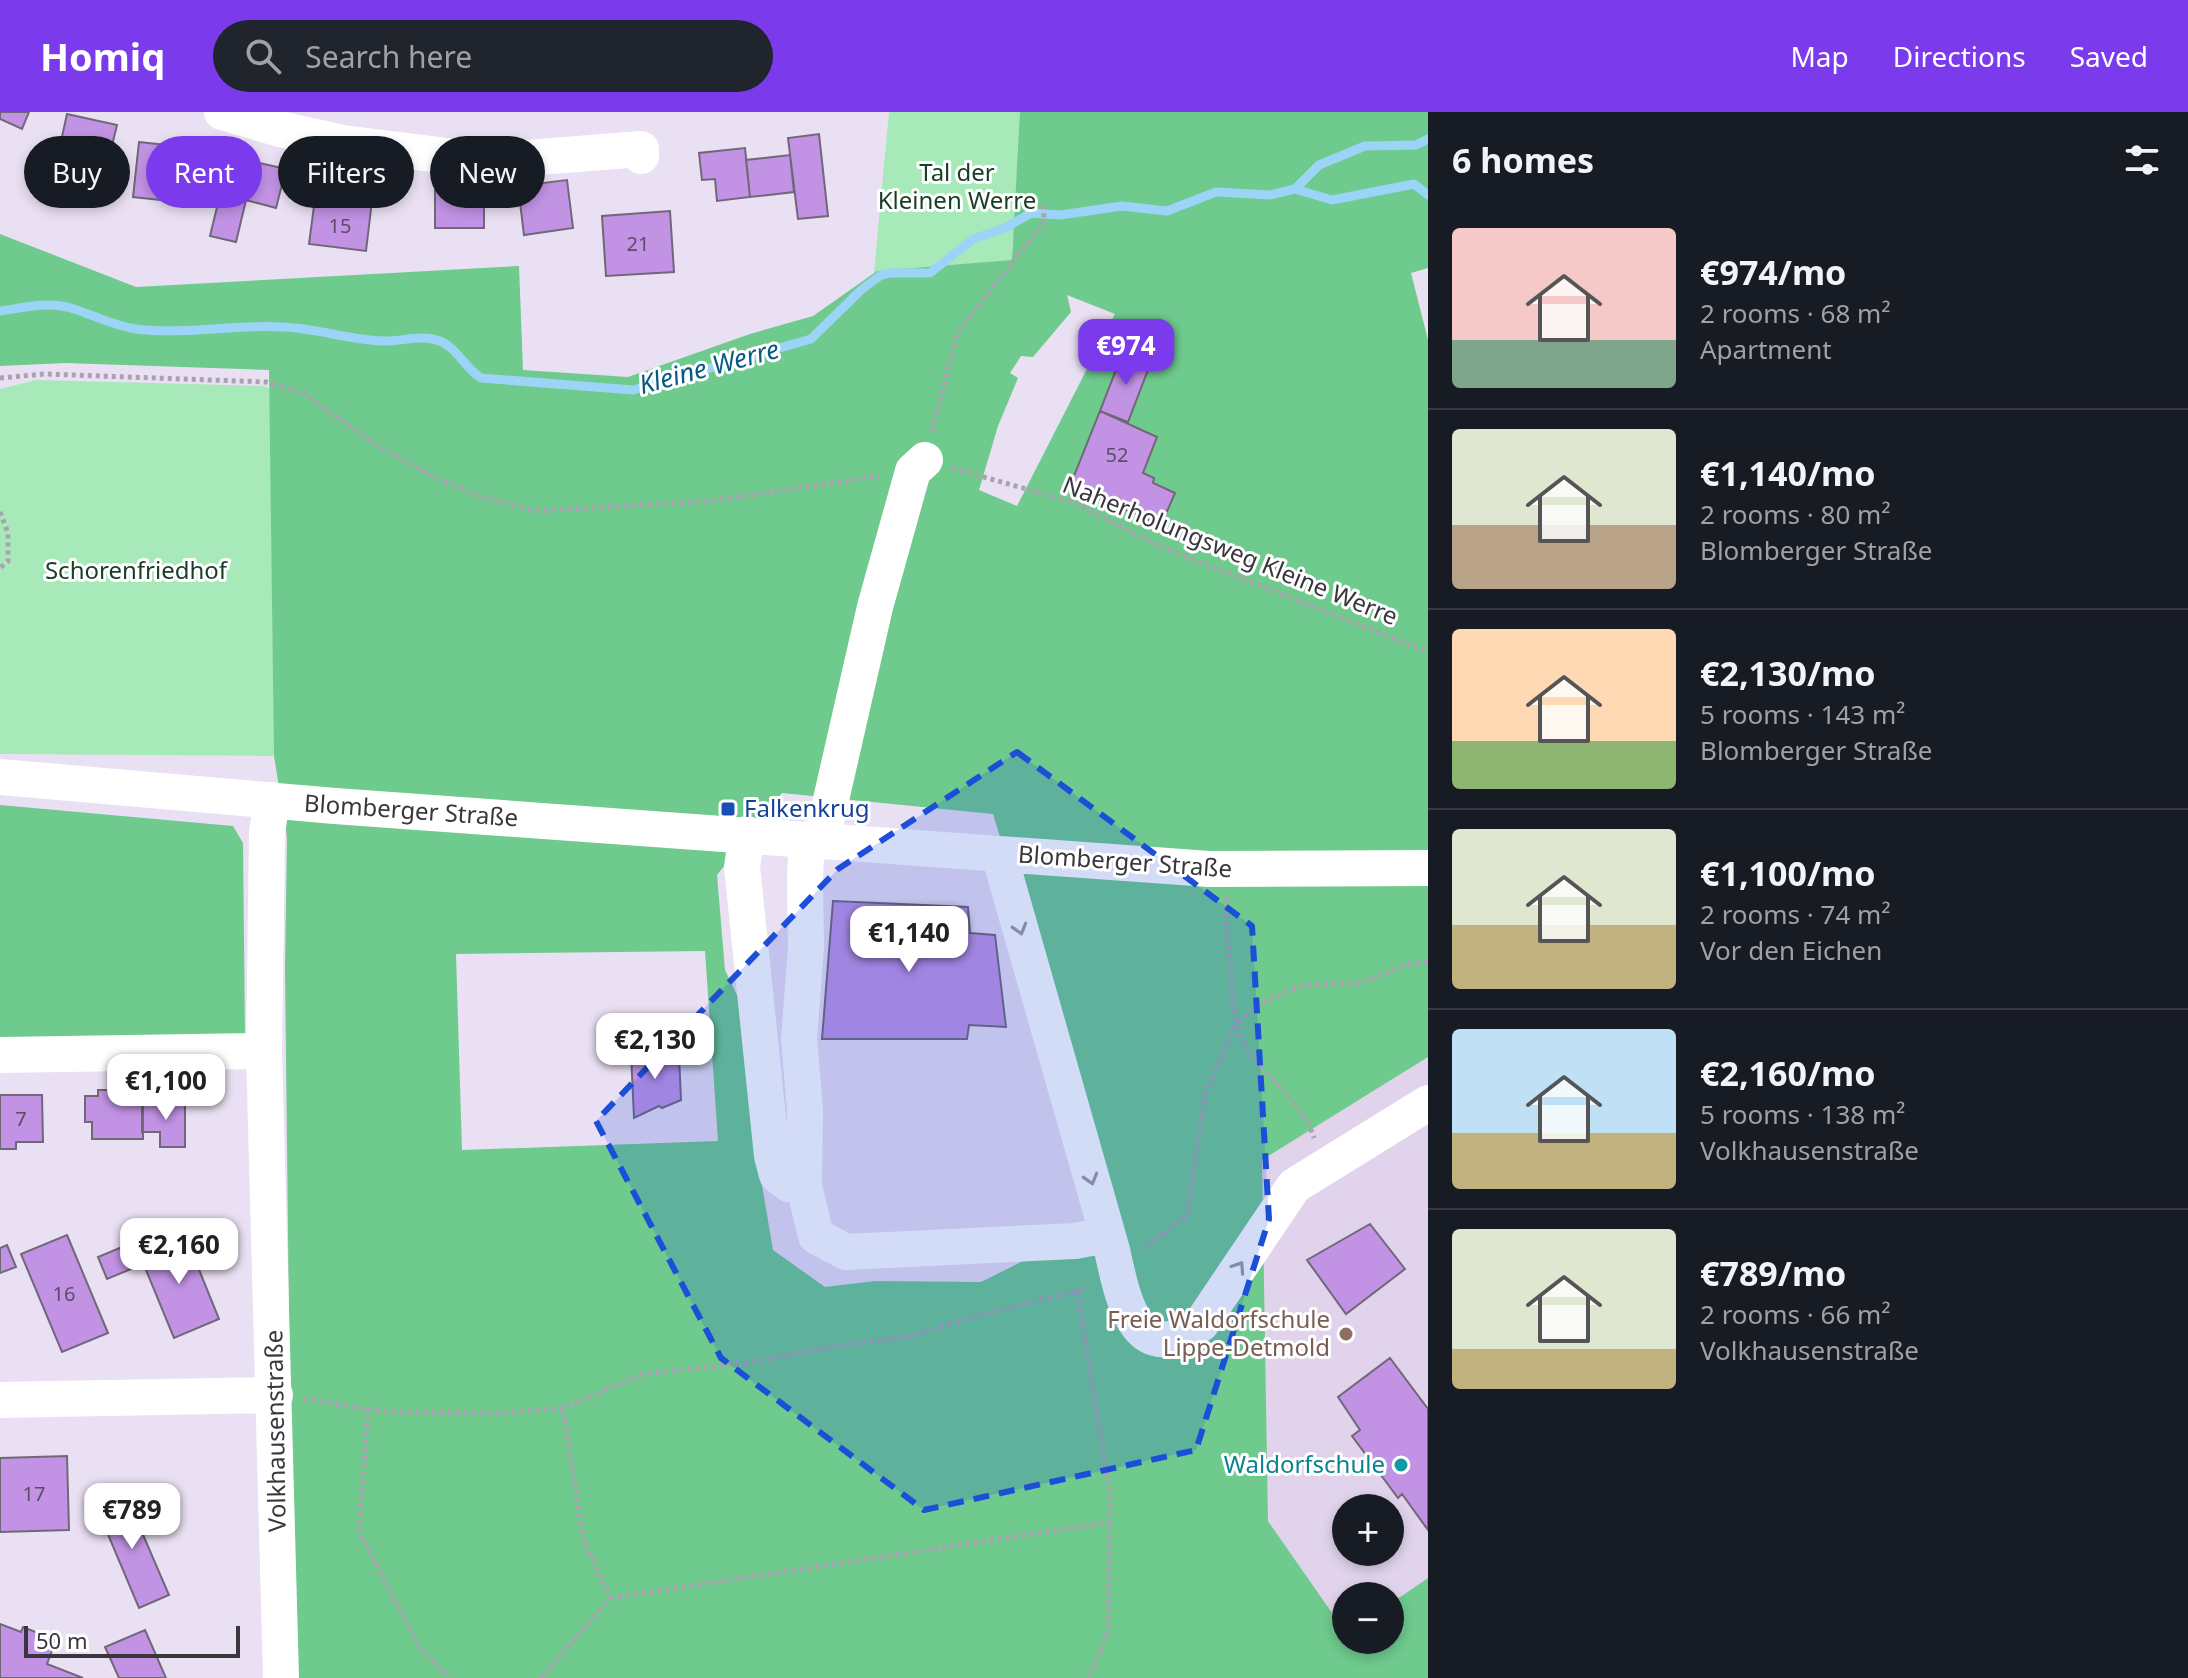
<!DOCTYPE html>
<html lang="en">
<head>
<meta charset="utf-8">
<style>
  body { margin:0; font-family:"Noto Sans",sans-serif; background:#20242c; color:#f1f3f6; height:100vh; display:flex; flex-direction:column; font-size:30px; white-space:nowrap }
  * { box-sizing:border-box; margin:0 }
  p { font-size:26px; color:#9ea1a6 }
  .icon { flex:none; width:44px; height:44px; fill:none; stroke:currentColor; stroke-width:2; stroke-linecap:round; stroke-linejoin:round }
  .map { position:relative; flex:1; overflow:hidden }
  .side { display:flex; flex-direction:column; background:#171b24; width:760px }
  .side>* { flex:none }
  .banner { position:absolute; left:24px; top:24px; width:760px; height:72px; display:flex; gap:16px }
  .controls { position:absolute; left:1332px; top:1382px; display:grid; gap:16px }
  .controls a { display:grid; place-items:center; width:72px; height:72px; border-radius:50%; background:#171b24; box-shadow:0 4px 12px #0003; font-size:40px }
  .scale { position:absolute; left:24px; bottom:20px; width:216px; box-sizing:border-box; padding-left:8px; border:4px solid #3a363d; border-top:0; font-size:22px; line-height:28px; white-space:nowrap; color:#3a363d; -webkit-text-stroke:6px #fff; paint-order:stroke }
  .price { position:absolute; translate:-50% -68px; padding:0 18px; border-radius:16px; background:#fff; color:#222; font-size:26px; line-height:52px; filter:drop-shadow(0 2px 4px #0008) }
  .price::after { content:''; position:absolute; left:50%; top:48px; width:24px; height:18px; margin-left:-12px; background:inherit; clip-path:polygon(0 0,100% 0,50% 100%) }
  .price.current { background:#7c3aed; color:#fff }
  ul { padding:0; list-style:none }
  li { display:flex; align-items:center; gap:24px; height:200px; padding:0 24px }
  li+li { border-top:2px solid #363941 }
  li span { display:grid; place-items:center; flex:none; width:224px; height:160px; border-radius:8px; color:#555 }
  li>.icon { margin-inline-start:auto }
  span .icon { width:96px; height:96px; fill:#fffc; stroke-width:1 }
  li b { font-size:34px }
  h2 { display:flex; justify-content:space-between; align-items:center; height:96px; padding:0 24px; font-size:34px }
  .pill { padding:0 28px; border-radius:36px; background:#171b24; box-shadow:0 4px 12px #0003; font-size:28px; line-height:72px }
  .pill.current { background:#7c3aed; color:#fff }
  header { display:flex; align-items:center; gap:48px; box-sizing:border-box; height:112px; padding:0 40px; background:#7c3aed; color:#fff }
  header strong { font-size:38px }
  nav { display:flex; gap:44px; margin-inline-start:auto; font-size:28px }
  .search { width:560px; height:72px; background:#20242c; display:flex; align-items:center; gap:20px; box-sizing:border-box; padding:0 28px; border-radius:44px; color:#9ea1a6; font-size:30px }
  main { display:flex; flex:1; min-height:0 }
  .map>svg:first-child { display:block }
</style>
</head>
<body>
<header>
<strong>Homiq</strong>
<div class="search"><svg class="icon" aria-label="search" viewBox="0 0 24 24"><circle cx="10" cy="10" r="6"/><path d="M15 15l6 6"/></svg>Search here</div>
<nav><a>Map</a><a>Directions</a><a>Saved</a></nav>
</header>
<main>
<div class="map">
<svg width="1428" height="1566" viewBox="0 0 1428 1566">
  <rect width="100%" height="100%" fill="#eae0f3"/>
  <!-- built -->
  <path fill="#e0d3eb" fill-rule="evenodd" d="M1428 945V1466L1390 1492V1484H1346V1521L1268 1409 1262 1048ZM1346 1396H1390V1440H1346Z"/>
  <!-- green -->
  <path fill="#a7e9b9" d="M889 0H1428L1013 125 1012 148 869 214Z
    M36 268 264 274 270 277 274 644 0 642V277Z"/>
  <!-- forest -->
  <path fill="#6eca8d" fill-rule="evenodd" d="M1020 0H1428V156L1411 161 1428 228V945L1262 1048 1268 1409 1346 1521V1528H1390V1492L1428 1466V1566H293L285 856 287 725 274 644 269 258 66 251 0 254V122L136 175 519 154 523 258 628 265 750 222 813 204 877 159 1012 148ZM1067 183 1115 202 1017 394 979 378 998 314 1018 266 1010 261 1021 244 1033 245 1071 200ZM782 681 993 702 1115 1103 981 1170 875 1169 825 1175 773 1138 754 1026 753 916 725 858 717 763ZM705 839 718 1029 462 1038 456 842Z
    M0 693 233 714 243 731 245 923 0 928Z"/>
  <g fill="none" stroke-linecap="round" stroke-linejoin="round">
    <!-- stream -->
    <path stroke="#9cd4f7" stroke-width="9" d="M1295 77 1332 88 1414 72 1428 83
      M0 199C22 196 44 190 67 195 90 201 110 213 136 217 185 223 234 212 283 215 317 216 352 229 386 229 405 229 422 222 440 229 457 236 465 256 481 266L633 278 811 227 861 178 881 163 890 161H930L973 127 1005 116 1031 101 1060 103 1122 94 1167 99 1216 80 1270 83 1295 77 1319 53 1365 34 1416 33 1428 27"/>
  </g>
  <!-- building -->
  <path fill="#c293e5" stroke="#706777" stroke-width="2" d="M0 0H29L22 17 0 7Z
    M67 2 117 13 107 54 58 43Z
    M819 22 828 104 798 107 788 26Z
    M139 30 193 36 188 81 161 78 160 88 133 85Z
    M745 36 750 85 717 89 715 67 702 68 699 41Z
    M790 43 794 80 750 85 746 48Z
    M238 46 286 57 276 96 246 88 236 130 210 124 219 87 228 89Z
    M326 66 374 72 366 139 309 132 314 94 323 95Z
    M567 68 573 116 524 123 518 74Z
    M435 78 484 79V116H435Z
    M670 99 674 160 606 164 602 104Z
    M1123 240 1151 250 1128 310 1100 299Z
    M1100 299 1157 325 1143 361 1154 366 1153 371 1175 381 1161 413 1070 374Z
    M833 789 968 795 970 821 995 823 1006 915 969 913 967 927H822Z
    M658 936 679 944 681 988 662 996 659 994 634 1006 631 941 657 940Z
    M98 978H124V984H143V1027H92V1010H85V984H98Z
    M0 983H42L43 1030H16V1037H0Z
    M142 990H185V1035H160V1020H142Z
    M1370 1112 1405 1157 1346 1202 1307 1148Z
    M67 1123 108 1221 62 1240 21 1142Z
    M185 1123 219 1207 174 1226 139 1141Z
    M7 1133 16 1155 0 1161V1136Z
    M122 1135 131 1157 107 1167 98 1145Z
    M1390 1246 1428 1297V1418L1402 1382 1398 1386 1352 1324 1360 1318 1338 1285Z
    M67 1344 69 1418 0 1420V1346Z
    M125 1381 169 1483 139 1496 96 1394Z
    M0 1512 21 1520 23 1515 56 1528 47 1552 83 1566H0Z
    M145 1518 166 1566H119L105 1535Z"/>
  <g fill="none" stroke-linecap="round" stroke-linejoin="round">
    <!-- path -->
    <path stroke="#aaa2b1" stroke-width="5" stroke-dasharray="4 4" stroke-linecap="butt" d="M0 266 45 262 266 270 303 281 372 330 434 365 482 385 534 399 709 389 879 364
      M932 320 957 221 1044 110V90
      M952 356 1072 390 1164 436 1428 540
      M0 400 8 421V449L0 456
      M1227 786C1225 807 1228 828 1230 848 1233 884 1230 918 1255 948 1275 972 1304 994 1314 1026
      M1144 1136 1187 1104 1205 984 1235 912 1267 888 1303 873 1360 871 1409 852 1428 849
      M1077 1179 1110 1382 1108 1519 1089 1566
      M304 1287 387 1300 503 1301 563 1296 643 1262 745 1251 844 1233 909 1225 970 1206 1088 1176
      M368 1296 359 1419 419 1535 449 1566
      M610 1486 1111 1410
      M541 1566 610 1486 583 1426 563 1296"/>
    <!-- minor -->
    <path stroke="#fff" stroke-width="36" d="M222 0 280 17 343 31 488 49 641 37V44
      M0 665 335 694 1209 757 1428 756
      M272 688 267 721 264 939 281 1566
      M747 722 742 755 772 1044 777 1063 789 1072H804
      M807 727 805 764 806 835 799 927 805 998 804 1074 816 1124 846 1140 1075 1129 1106 1123
      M822 727 875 495 913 359 925 348
      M999 742 1112 1138C1123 1188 1136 1259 1201 1212L1294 1074 1428 991
      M0 943 264 939
      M0 1288 275 1283"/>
  </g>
  <!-- one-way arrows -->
  <defs><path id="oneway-chevron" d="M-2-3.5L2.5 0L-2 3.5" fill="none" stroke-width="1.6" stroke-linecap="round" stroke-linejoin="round" transform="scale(2)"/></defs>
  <g stroke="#9c9a9e">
    <use href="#oneway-chevron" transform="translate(1020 817) rotate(74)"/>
    <use href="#oneway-chevron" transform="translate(1091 1067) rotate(74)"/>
    <use href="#oneway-chevron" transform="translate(1239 1155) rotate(-56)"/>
  </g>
  <!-- marked area -->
  <path fill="#1d4ed8" fill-opacity="0.2" stroke="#1d4ed8" stroke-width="6" stroke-dasharray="16 10" stroke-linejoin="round" d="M1017 640 1252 814 1269 1107 1196 1338 924 1398 721 1246 596 1009 838 757Z"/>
  <!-- markers -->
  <rect fill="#1a4fb4" stroke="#fff" stroke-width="3" x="720" y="689" width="16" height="16" rx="4"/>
  <circle fill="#8d6e63" stroke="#fff" stroke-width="3" cx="1346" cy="1222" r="8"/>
  <circle fill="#0f9aa8" stroke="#fff" stroke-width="3" cx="1401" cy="1353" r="8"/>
  <g text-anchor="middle" stroke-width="6" stroke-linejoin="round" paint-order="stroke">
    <!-- number labels -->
    <g font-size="20" fill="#5c4d67">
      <text x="340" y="121">15</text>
      <text x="638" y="139">21</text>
      <text x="1117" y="350">52</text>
      <text x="21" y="1014">7</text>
      <text x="64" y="1189">16</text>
      <text x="34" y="1389">17</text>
    </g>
    <!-- park labels -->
    <g font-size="24" fill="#183e26" stroke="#fff">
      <text x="957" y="69">Tal der<tspan x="957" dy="28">Kleinen Werre</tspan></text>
      <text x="136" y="467">Schorenfriedhof</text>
    </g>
    <!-- street labels -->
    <g font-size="24" fill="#3a363d" stroke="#fff">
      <text transform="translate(1230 439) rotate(22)" y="8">Naherholungsweg Kleine Werre</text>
      <text transform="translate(411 699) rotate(4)" y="8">Blomberger Straße</text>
      <text transform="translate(1125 750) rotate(4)" y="8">Blomberger Straße</text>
      <text transform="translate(276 1319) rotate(-91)" y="8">Volkhausenstraße</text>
    </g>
    <!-- transit labels -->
    <g font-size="24" fill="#164399" stroke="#fff" text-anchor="start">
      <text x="744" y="705">Falkenkrug</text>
    </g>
    <!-- education labels -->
    <g font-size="24" fill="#785e54" stroke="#fff" text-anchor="end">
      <text x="1330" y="1216">Freie Waldorfschule<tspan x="1330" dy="28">Lippe-Detmold</tspan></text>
    </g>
    <!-- culture labels -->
    <g font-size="24" fill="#0d838f" stroke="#fff" text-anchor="end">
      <text x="1385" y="1361">Waldorfschule</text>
    </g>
    <!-- water labels -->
    <g font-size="26" font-style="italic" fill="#065a7f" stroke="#fff">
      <text transform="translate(709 255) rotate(-15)" y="9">Kleine Werre</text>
    </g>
  </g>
</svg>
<div class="controls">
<a>+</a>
<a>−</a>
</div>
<div class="scale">50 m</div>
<b class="price current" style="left:1126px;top:275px">€974</b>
<b class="price" style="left:909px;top:862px">€1,140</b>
<b class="price" style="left:655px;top:969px">€2,130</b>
<b class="price" style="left:166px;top:1010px">€1,100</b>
<b class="price" style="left:179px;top:1174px">€2,160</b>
<b class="price" style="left:132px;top:1439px">€789</b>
<div class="banner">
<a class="pill">Buy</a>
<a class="pill current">Rent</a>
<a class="pill">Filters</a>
<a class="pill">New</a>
</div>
</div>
<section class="side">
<h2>6 homes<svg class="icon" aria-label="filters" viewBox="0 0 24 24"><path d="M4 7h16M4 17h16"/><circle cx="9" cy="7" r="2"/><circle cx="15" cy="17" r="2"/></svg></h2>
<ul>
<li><span style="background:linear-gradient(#f6c9c9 70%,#7fa58c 0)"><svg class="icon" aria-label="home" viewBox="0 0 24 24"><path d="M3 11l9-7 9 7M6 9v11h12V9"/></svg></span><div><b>€974/mo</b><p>2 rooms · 68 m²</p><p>Apartment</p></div></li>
<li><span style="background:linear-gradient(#dfe7d0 60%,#b9a48a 0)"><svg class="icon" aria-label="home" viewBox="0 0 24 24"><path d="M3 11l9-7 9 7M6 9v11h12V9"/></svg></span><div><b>€1,140/mo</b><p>2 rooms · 80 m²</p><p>Blomberger Straße</p></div></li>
<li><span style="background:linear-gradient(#ffd9b3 70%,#8fb573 0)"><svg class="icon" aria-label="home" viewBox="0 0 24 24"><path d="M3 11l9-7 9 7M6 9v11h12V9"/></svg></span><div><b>€2,130/mo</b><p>5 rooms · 143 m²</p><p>Blomberger Straße</p></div></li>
<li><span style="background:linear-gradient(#dfe7d0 60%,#c2b280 0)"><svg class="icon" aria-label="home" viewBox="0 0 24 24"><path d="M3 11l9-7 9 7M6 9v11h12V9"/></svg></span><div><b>€1,100/mo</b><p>2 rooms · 74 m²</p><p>Vor den Eichen</p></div></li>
<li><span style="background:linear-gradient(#bfe0f5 65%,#c2b280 0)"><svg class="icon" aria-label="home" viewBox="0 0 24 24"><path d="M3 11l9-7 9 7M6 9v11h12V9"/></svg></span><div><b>€2,160/mo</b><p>5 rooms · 138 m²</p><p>Volkhausenstraße</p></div></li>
<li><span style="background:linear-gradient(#dfe7d0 75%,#c2b280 0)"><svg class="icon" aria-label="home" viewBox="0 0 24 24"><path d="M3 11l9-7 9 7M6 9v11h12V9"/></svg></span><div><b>€789/mo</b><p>2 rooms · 66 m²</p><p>Volkhausenstraße</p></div></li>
</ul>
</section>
</main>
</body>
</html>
